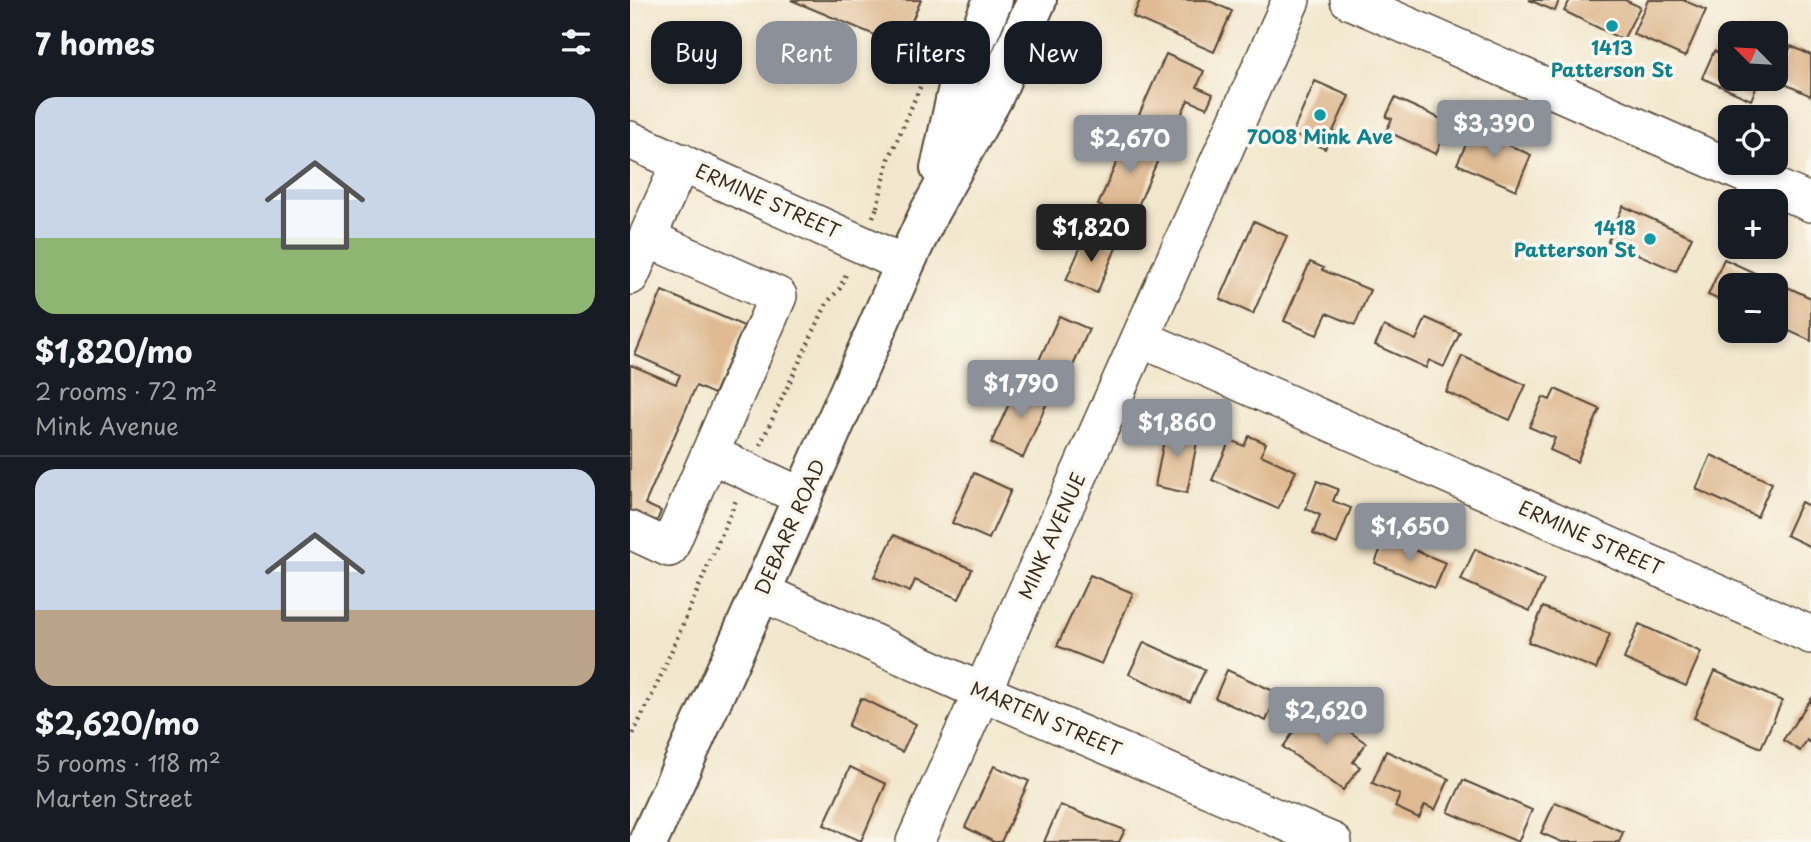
<!DOCTYPE html>
<html lang="en">
<head>
<meta charset="utf-8">
<style>
  body { margin:0; font-family:"Playpen Sans",sans-serif; background:#242831; color:#f1f3f6; height:100vh; display:flex; flex-direction:column; font-size:26px; white-space:nowrap }
  * { box-sizing:border-box; margin:0 }
  p { font-size:23px; color:#9ea1a6 }
  .icon { flex:none; width:38px; height:38px; fill:none; stroke:currentColor; stroke-width:2; stroke-linecap:round; stroke-linejoin:round }
  .map { position:relative; flex:1; overflow:hidden }
  .sheet { display:flex; flex-direction:column; background:#171b24; width:630px }
  .sheet>* { flex:none }
  .banner { position:absolute; left:21px; top:21px; width:665px; height:63px; display:flex; gap:14px }
  .needle { width:46px; rotate:294deg }
  .controls { position:absolute; left:1088px; top:21px; display:grid; gap:14px }
  .controls a { display:grid; place-items:center; width:70px; height:70px; border-radius:14px; background:#171b24; box-shadow:0 4px 10px #0003; font-size:35px }
  .price { position:absolute; translate:-50% -60px; padding:0 16px; border-radius:7px; background:#8c9099; color:#fff; font-size:23px; line-height:46px; filter:drop-shadow(0 2px 4px #0008) }
  .price::after { content:''; position:absolute; left:50%; top:42px; width:21px; height:16px; margin-left:-10px; background:inherit; clip-path:polygon(0 0,100% 0,50% 100%) }
  .price.active { background:#222; color:#fff }
  ul { padding:0; list-style:none }
  li { display:grid; align-content:center; gap:14px; height:371px; padding:0 35px }
  li+li { border-top:2px solid #363941 }
  li span { display:grid; place-items:center; height:217px; border-radius:21px; color:#555 }
  li>.icon { margin-inline-start:auto }
  span .icon { width:126px; height:126px; fill:#fffc; stroke-width:1 }
  li b { font-size:30px }
  h2 { display:flex; justify-content:space-between; align-items:center; height:84px; padding:0 35px; font-size:30px }
  .pill { padding:0 24px; border-radius:21px; background:#171b24; box-shadow:0 4px 10px #0003; font-size:24px; line-height:63px }
  .pill.active { background:#8c9099; color:#fff }
  main { display:flex; flex:1; min-height:0 }
  .map>svg:first-child { display:block }
</style>
</head>
<body>
<main>
<section class="sheet">
<h2>7 homes<svg class="icon" aria-label="filters" viewBox="0 0 24 24"><path d="M4 7h16M4 17h16"/><circle cx="9" cy="7" r="2"/><circle cx="15" cy="17" r="2"/></svg></h2>
<ul>
<li><span style="background:linear-gradient(#c9d6e8 65%,#8fb573 0)"><svg class="icon" aria-label="home" viewBox="0 0 24 24"><path d="M3 11l9-7 9 7M6 9v11h12V9"/></svg></span><div><b>$1,820/mo</b><p>2 rooms · 72 m²</p><p>Mink Avenue</p></div></li>
<li><span style="background:linear-gradient(#c9d6e8 65%,#b9a48a 0)"><svg class="icon" aria-label="home" viewBox="0 0 24 24"><path d="M3 11l9-7 9 7M6 9v11h12V9"/></svg></span><div><b>$2,620/mo</b><p>5 rooms · 118 m²</p><p>Marten Street</p></div></li>
</ul>
</section>
<div class="map">
<svg width="1181" height="842" viewBox="0 0 1181 842">
  <rect width="100%" height="100%" fill="#fbf7ec"/>
  <filter id="ink" filterUnits="userSpaceOnUse"><feTurbulence type="fractalNoise" baseFrequency=".0143" numOctaves="2"/><feDisplacementMap in="SourceGraphic" scale="14" xChannelSelector="R" yChannelSelector="G"/><feConvolveMatrix kernelMatrix="1 2 1 2 8 2 1 2 1" color-interpolation-filters="sRGB"/></filter>
  <filter id="wash" filterUnits="userSpaceOnUse"><feTurbulence type="fractalNoise" baseFrequency=".00686" numOctaves="4" result="noise"/><feDisplacementMap in="SourceGraphic" scale="28" xChannelSelector="R" yChannelSelector="G"/><feGaussianBlur stdDeviation="1.57" result="paint"/><feColorMatrix in="noise" values="0 0 0 0 0 0 0 0 0 0 0 0 0 0 0 0 0 1.4 0 .05"/><feComposite in="paint" operator="in"/></filter>
  <g filter="url(#wash)">
    <rect width="100%" height="100%" fill="#f2e7cd"/>
    <g id="blocks">
      <!-- building -->
      <path fill="#dfba92" d="M161 0H291L271 46Z
        M510 0H577L602 11 584 52 503 17Z
        M899 0H929L925 11Z
        M940 0H995L1010 7 993 40 934 11Z
        M1018 0H1053L1076 10 1055 57 1003 34Z
        M1161 46 1181 55V96L1146 80Z
        M1084 51 1098 57 1101 51V79H1130L1121 100 1072 78Z
        M536 54 574 71 567 87 583 94 577 108 558 100 539 141 504 126Z
        M685 81 719 96 695 149 662 134Z
        M765 98 820 123 806 154 756 131 762 119 756 117Z
        M843 129 901 155 886 190 827 164Z
        M489 130 533 148 502 220 468 205 492 150 483 146Z
        M993 206 1062 237 1046 271 978 241Z
        M624 221 657 236 623 314 590 299Z
        M456 235 486 248 467 293 436 280Z
        M1094 259 1138 279 1135 285H1101V305L1078 295Z
        M680 262 694 268 692 270 740 290 725 325 697 313 687 335 654 321Z
        M1153 285 1181 298V341L1146 325V301Z
        M32 291 114 326 84 394 66 386 15 504 31 511 27 521 0 510V367L1 365 46 384 50 375 5 355Z
        M429 316 459 329 437 380 406 367Z
        M796 318 830 333 814 367 799 360 796 368 745 345 754 326 786 340Z
        M832 356 896 385 880 420 816 392Z
        M389 382 420 396 393 458 361 443Z
        M925 389 970 409 947 462 920 450 925 438 899 427 913 397 920 400Z
        M537 425 569 432 557 493 525 486Z
        M619 436 636 443 631 455 666 471 648 509 582 480 600 440 614 446Z
        M1081 455 1142 483 1127 517 1066 489Z
        M344 473 381 490 359 539 322 523Z
        M687 481 708 489 703 501 721 508 707 544 683 534 690 515 676 509Z
        M1171 502 1181 507V547L1156 535Z
        M264 535 342 569 329 599 285 580 280 592 244 577Z
        M755 538 816 563 805 588 745 563Z
        M845 549 914 580 900 611 831 580Z
        M460 575 503 593 472 664 427 646Z
        M913 607 980 634 966 669 898 642Z
        M1009 624 1071 652 1056 686 994 659Z
        M514 642 575 670 560 702 499 674Z
        M597 670 648 693 636 721 585 698Z
        M1085 671 1152 701 1131 748 1064 718Z
        M231 698 286 724 272 752 218 726Z
        M1181 699V743L1177 740 1170 751 1153 740Z
        M682 706 736 743 723 762 730 767 713 790 653 747Z
        M756 751 819 779 805 810 795 805 789 818 765 807 770 795 742 783Z
        M364 766 399 781 371 842H364L335 827Z
        M220 767 256 784 231 841 194 825Z
        M833 780 902 810 888 842 818 812Z
        M925 802 993 832 989 842H932L911 833Z
        M430 805 495 830 489 842H414Z"/>
    </g>
  </g>
  <g filter="url(#ink)">
    <use href="#blocks" fill-opacity="0" stroke="#564638" stroke-width="2"/>
    <g fill="none" stroke-linecap="round" stroke-linejoin="round">
      <!-- minor casing -->
      <g stroke="#564638" stroke-width="40">
        <path id="minor" d="M719 0 1181 203
          M0 140 275 264
          M0 276 51 162
          M510 338 1181 635
          M80 454 173 497
          M0 530 39 548 148 296 17 238
          M131 592 352 692 703 842
          M285 842 661 0"/>
      </g>
      <!-- major casing -->
      <g stroke="#564638" stroke-width="42">
        <path id="major" d="M310 168 330 78 363 0
          M18 842 131 592 275 264 300 211 364 96 407 0"/>
      </g>
      <!-- path -->
      <path stroke="#564638" stroke-width="4.5" stroke-dasharray="2 5" stroke-linecap="butt" d="M247 207 259 159 297 71
        M243 217 248 205
        M130 445 197 303 210 288 217 272
        M0 740 26 687 107 498"/>
      <!-- minor -->
      <use href="#minor" stroke="#fff" stroke-width="37"/>
      <!-- major -->
      <use href="#major" stroke="#fff" stroke-width="38"/>
    </g>
  </g>
  <!-- markers -->
  <g fill="#0f9aa8" stroke="#fbf7ec" stroke-width="2.5">
    <circle cx="982" cy="26" r="7"/>
    <circle cx="690" cy="115" r="7"/>
    <circle cx="1020" cy="239" r="7"/>
  </g>
  <g text-anchor="middle" stroke-width="7" stroke-linejoin="round" paint-order="stroke">
    <!-- culture labels -->
    <g font-size="19" font-weight="bold" fill="#0d838f" stroke="#fbf7ec">
      <text x="982" y="55">1413<tspan x="982" dy="22">Patterson St</tspan></text>
      <text x="690" y="144">7008 Mink Ave</text>
      <text x="1006" y="235" text-anchor="end">1418<tspan x="1006" dy="22">Patterson St</tspan></text>
    </g>
    <!-- street labels -->
    <g font-size="19" fill="#3b2a1e" stroke="#fbf7ec">
      <text transform="translate(138 201) rotate(24)" y="7">ERMINE STREET</text>
      <text transform="translate(160 527) rotate(-66)" y="7">DEBARR ROAD</text>
      <text transform="translate(422 536) rotate(-66)" y="7">MINK AVENUE</text>
      <text transform="translate(961 538) rotate(24)" y="7">ERMINE STREET</text>
      <text transform="translate(416 719) rotate(23)" y="7">MARTEN STREET</text>
    </g>
  </g>
</svg>
<div class="controls">
<a><svg class="needle" viewBox="-14 -14 28 28"><path d="M0-13l5 13h-10z" fill="#e53935"/><path d="M0 13l5-13h-10z" fill="#9ea1a6"/></svg></a>
<a><svg class="icon" aria-label="locate" viewBox="0 0 24 24"><circle cx="12" cy="12" r="6"/><path d="M12 2v4M12 18v4M2 12h4M18 12h4"/></svg></a>
<a>+</a>
<a>−</a>
</div>
<b class="price" style="left:864px;top:160px">$3,390</b>
<b class="price" style="left:500px;top:175px">$2,670</b>
<b class="price active" style="left:461px;top:264px">$1,820</b>
<b class="price" style="left:391px;top:420px">$1,790</b>
<b class="price" style="left:547px;top:459px">$1,860</b>
<b class="price" style="left:780px;top:563px">$1,650</b>
<b class="price" style="left:696px;top:747px">$2,620</b>
<div class="banner">
<a class="pill">Buy</a>
<a class="pill active">Rent</a>
<a class="pill">Filters</a>
<a class="pill">New</a>
</div>
</div>
</main>
</body>
</html>
